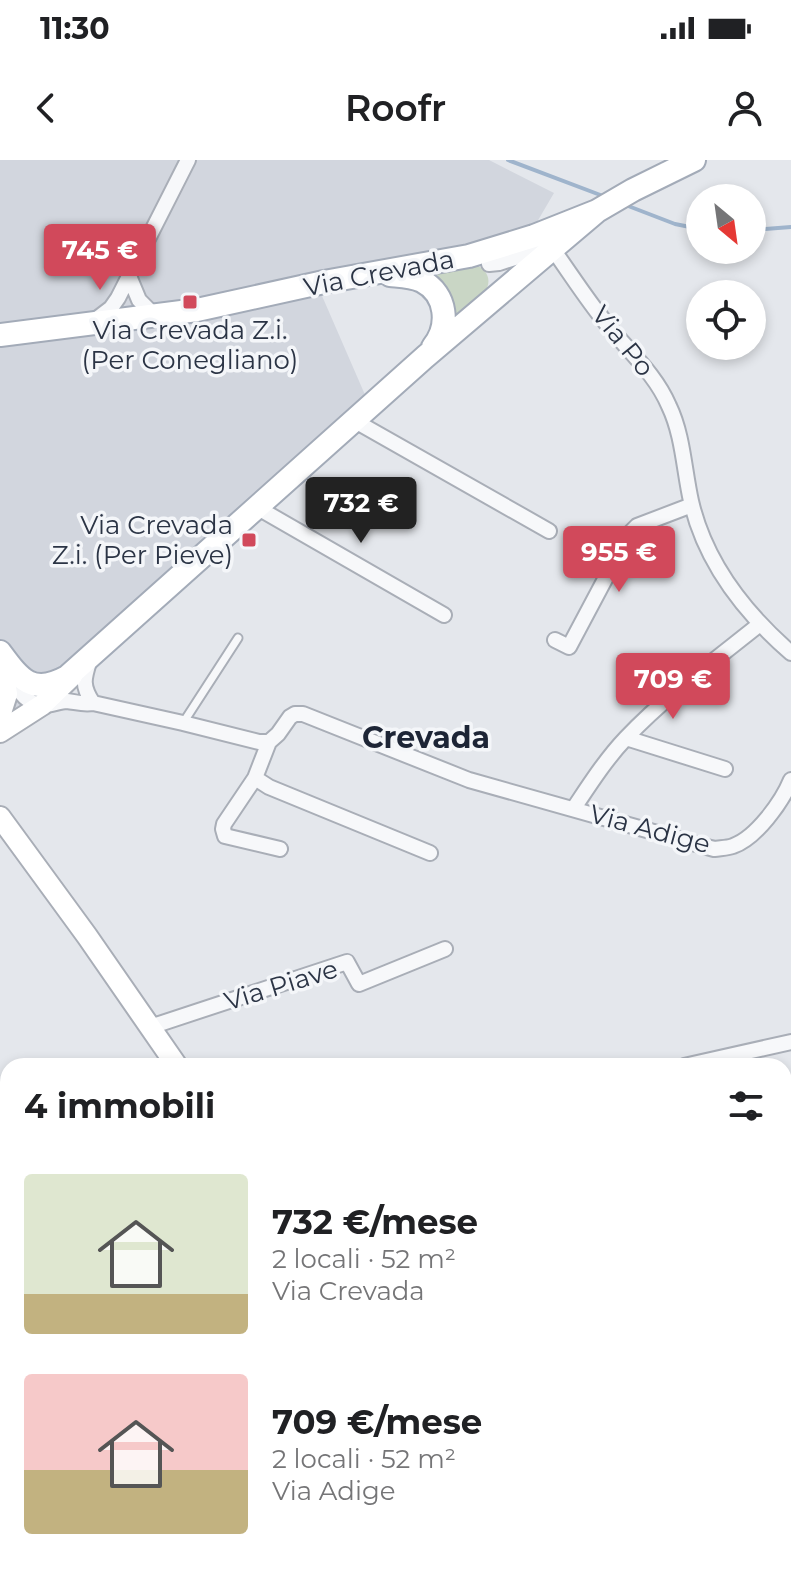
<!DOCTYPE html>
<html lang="it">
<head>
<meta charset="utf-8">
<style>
  body { margin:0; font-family:Montserrat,sans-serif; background:#f6f6f6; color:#202124; height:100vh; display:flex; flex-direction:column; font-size:30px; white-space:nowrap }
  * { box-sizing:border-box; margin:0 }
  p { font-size:26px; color:#757577 }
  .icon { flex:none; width:44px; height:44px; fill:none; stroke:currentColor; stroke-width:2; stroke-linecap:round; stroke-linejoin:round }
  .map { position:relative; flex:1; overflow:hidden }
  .drawer { position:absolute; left:0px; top:898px; width:792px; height:512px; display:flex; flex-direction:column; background:#fff; border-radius:24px 24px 0 0; box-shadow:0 4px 12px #0003 }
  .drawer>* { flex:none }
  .needle { width:52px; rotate:151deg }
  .fabs { position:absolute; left:686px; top:24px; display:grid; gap:16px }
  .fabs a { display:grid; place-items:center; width:80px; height:80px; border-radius:50%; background:#fff; box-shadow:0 4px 12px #0003; font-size:40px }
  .price { position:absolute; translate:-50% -68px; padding:0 18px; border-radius:8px; background:#d1495b; color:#fff; font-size:26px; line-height:52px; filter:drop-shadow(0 2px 4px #0008) }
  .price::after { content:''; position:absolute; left:50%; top:48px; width:24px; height:18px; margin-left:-12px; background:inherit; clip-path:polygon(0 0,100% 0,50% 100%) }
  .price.selected { background:#222; color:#fff }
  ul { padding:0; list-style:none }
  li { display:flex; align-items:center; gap:24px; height:200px; padding:0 24px }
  li span { display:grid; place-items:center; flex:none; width:224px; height:160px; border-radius:8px; color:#555 }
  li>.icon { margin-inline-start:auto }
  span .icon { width:96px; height:96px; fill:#fffc; stroke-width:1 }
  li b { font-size:34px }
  h2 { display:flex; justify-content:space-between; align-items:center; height:96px; padding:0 24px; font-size:34px }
  .status { display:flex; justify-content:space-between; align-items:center; height:56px; padding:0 40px; background:#fff; direction:ltr }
  .status svg { height:22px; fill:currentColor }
  header { display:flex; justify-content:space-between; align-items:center; height:104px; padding:0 24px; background:#fff; font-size:36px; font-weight:600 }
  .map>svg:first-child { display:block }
</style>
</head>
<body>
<div class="status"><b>11:30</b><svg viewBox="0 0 49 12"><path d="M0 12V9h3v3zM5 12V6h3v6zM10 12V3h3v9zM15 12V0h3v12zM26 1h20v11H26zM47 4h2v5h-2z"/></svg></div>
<header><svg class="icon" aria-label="back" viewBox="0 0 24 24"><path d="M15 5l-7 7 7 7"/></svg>Roofr<svg class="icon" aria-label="person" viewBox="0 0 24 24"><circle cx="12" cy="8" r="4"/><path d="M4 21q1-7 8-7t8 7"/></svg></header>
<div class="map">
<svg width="791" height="1410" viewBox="0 0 791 1410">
  <rect width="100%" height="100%" fill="#e4e7ec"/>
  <!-- built -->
  <path fill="#d2d6de" d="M0 0H489L554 33 530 74 316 122 369 244 62 512 0 561Z"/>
  <!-- green -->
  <path fill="#c9d6c5" d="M473 103C511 121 469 149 453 164L425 113Z"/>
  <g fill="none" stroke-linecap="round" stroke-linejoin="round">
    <!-- stream -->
    <path stroke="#9fb4cc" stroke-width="4" d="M508 0 603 36
      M623 44 675 64 700 69
      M752 70 791 67"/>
    <!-- lane casing -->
    <g stroke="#a9aeb7" stroke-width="11">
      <path id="lane" d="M183 563 238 478"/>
    </g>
    <!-- street casing -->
    <g stroke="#a9aeb7" stroke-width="18">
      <path id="street" d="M489 104 499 103 546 88H552C570 113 587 140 606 163 628 191 655 213 669 246 683 275 684 310 691 341 705 402 745 453 791 493
        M129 116 139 140 155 156
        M94 161 111 148 118 138 188 0
        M355 261 549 371
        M258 348 444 455
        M555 480 569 487 629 374 637 366 692 345
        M90 499C84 518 81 525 93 543
        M8 511C14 525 25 544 42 545 50 546 59 541 67 541 76 542 84 545 93 543L183 563 259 582H269
        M626 578 725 609
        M255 618 224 664 223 669 225 676 280 689
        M574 648C590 624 606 599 626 578 666 536 715 500 760 464
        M430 693 269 627 255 618 269 582 278 574 290 557 295 554H303L469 620 714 689C720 688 728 688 733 686 756 678 782 642 791 620
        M150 867 347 802 359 824 445 789
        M684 906 791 882"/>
    </g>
    <!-- secondary casing -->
    <g stroke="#a9aeb7" stroke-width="24">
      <path id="secondary" d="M0 493 7 534 0 556
        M0 572 42 545 72 516
        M0 657 87 776 177 906
        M0 1209H8
        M705 1402 709 1410"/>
    </g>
    <!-- primary casing -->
    <g stroke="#a3abb8" stroke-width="26">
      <path id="primary" d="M390 115C401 116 412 116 422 121 447 134 450 166 433 187
        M0 175 197 150 324 122 469 96 534 76 597 51 633 30 694 0
        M0 492C20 519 32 536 67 517L425 197 597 51"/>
    </g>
    <!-- lane -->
    <use href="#lane" stroke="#f7f8fa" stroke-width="7"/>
    <!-- street -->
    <use href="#street" stroke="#f7f8fa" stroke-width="14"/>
    <!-- secondary -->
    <use href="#secondary" stroke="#fff" stroke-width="20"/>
    <!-- primary -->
    <use href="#primary" stroke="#fff" stroke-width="22"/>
  </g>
  <!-- markers -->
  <g fill="#d1495b" stroke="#f4f6f9" stroke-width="3">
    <rect x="182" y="134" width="16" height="16" rx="4"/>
    <rect x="241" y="372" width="16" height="16" rx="4"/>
  </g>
  <g text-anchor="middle" stroke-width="7" stroke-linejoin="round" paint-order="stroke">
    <!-- street labels -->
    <g font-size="26" fill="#2b3445" stroke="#f4f6f9">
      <text transform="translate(379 113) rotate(-11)" y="9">Via Crevada</text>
      <text transform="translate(623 181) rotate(51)" y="9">Via Po</text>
      <text transform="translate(650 669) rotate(15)" y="9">Via Adige</text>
      <text transform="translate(281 825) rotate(-17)" y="9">Via Piave</text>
    </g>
    <!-- poi labels -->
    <g font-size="26" fill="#2b3445" stroke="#f4f6f9">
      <text x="190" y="179">Via Crevada Z.i.<tspan x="190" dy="30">(Per Conegliano)</tspan></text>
      <text x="233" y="374" text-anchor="end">Via Crevada<tspan x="233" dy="30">Z.i. (Per Pieve)</tspan></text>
    </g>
    <!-- quarter labels -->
    <g font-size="30" font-weight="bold" fill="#1d2536" stroke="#f4f6f9">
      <text x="426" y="588">Crevada</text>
    </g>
  </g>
</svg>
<div class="fabs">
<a><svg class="needle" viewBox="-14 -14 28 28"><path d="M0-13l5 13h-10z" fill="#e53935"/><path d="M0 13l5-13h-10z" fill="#757577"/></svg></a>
<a><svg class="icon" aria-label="locate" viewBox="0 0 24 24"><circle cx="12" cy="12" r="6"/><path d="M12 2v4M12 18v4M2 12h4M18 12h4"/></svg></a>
</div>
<b class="price" style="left:100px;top:132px">745 €</b>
<b class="price selected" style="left:361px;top:385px">732 €</b>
<b class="price" style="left:619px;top:434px">955 €</b>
<b class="price" style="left:673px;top:561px">709 €</b>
<section class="drawer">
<h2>4 immobili<svg class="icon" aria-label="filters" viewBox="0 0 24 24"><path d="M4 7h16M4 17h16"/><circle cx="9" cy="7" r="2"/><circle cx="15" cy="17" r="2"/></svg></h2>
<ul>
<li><span style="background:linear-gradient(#dfe7d0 75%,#c2b280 0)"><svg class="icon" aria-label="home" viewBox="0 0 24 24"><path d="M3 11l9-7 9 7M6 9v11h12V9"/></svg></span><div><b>732 €/mese</b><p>2 locali · 52 m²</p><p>Via Crevada</p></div></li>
<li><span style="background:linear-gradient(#f6c9c9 60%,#c2b280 0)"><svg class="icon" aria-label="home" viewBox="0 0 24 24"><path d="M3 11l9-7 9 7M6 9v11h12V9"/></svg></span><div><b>709 €/mese</b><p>2 locali · 52 m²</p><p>Via Adige</p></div></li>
</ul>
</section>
</div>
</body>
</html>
